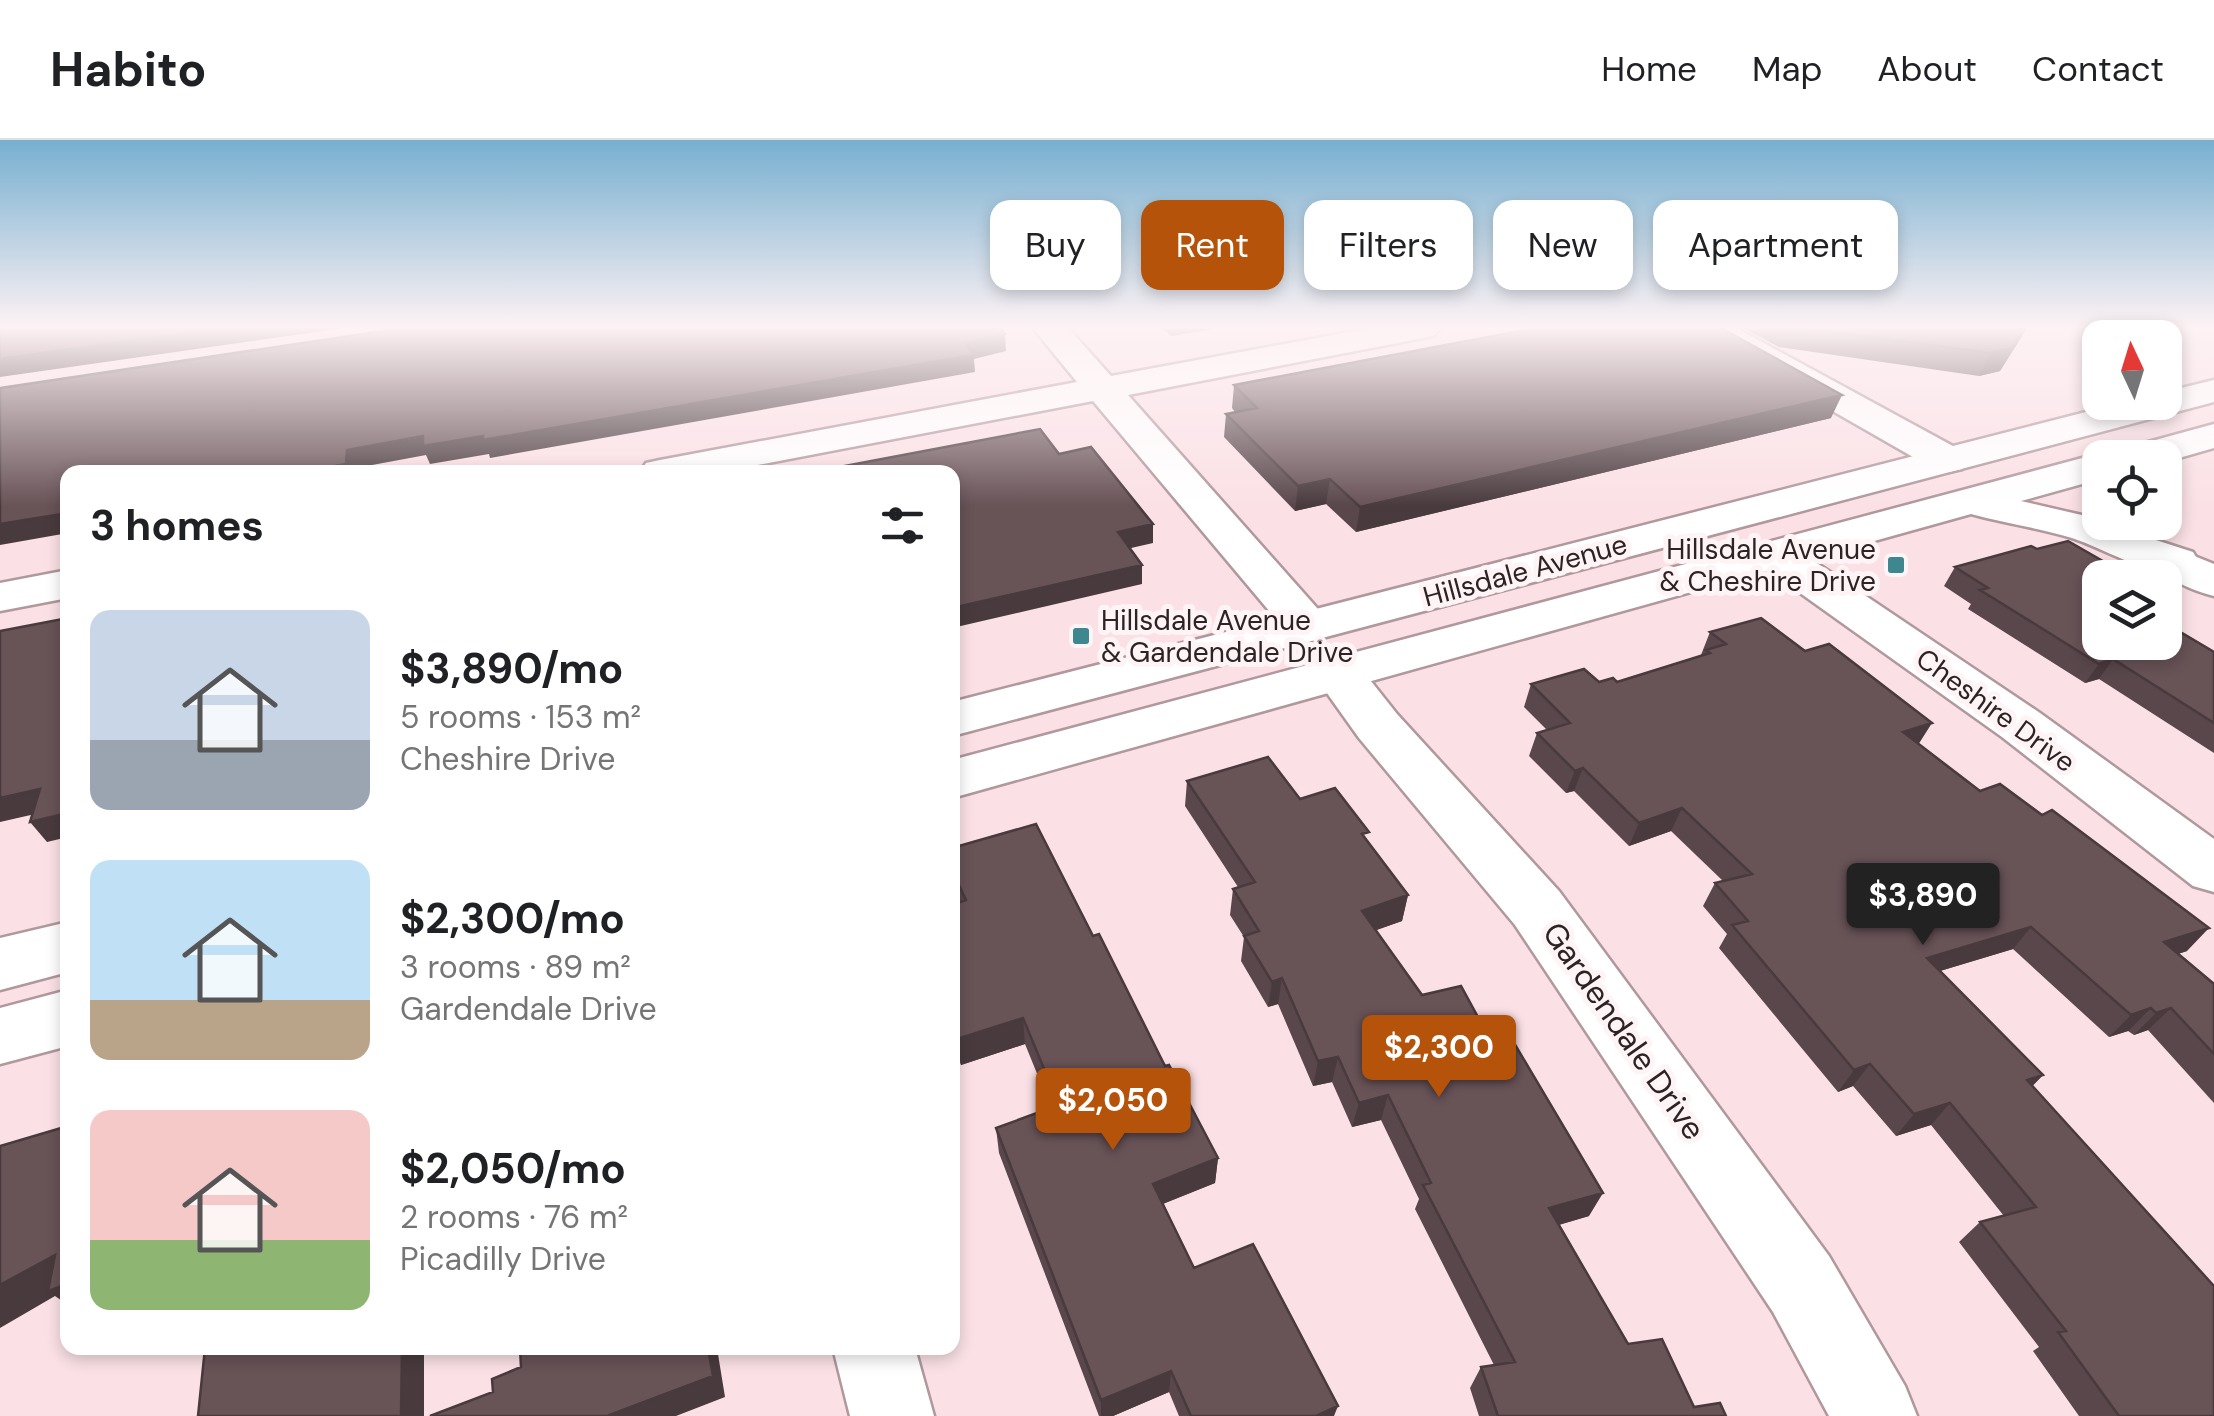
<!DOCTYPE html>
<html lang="en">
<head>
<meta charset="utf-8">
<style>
  body { margin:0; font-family:"DM Sans",sans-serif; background:#f2f2f2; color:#202124; height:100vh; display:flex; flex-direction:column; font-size:38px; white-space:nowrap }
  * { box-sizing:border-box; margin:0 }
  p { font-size:32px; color:#757577 }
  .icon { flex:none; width:55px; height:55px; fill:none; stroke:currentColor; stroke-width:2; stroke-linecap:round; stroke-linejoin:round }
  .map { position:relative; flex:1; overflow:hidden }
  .side { position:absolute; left:60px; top:325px; width:900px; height:890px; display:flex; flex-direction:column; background:#fff; border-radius:20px; box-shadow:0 5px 15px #0003 }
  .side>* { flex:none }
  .banner { position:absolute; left:990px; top:60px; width:950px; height:90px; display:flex; gap:20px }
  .needle { width:65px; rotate:356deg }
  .buttons { position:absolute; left:2082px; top:180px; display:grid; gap:20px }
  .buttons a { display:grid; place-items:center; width:100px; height:100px; border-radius:20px; background:#fff; box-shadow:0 5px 15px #0003; font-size:50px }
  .price { position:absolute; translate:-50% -85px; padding:0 22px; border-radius:10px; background:#b45309; color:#fff; font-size:32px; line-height:65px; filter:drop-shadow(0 2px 5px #0008) }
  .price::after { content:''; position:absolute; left:50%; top:60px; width:30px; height:22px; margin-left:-15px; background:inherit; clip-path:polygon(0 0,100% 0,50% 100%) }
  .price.on { background:#222; color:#fff }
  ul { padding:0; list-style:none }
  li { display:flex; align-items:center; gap:30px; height:250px; padding:0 30px }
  li span { display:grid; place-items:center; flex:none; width:280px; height:200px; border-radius:20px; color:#555 }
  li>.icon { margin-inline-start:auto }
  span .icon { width:120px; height:120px; fill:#fffc; stroke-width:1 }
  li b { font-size:42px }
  h2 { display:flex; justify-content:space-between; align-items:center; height:120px; padding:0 30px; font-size:42px }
  .tag { padding:0 35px; border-radius:20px; background:#fff; box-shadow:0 5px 15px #0003; font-size:35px; line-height:90px }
  .tag.on { background:#b45309; color:#fff }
  header { display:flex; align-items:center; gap:60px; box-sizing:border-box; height:140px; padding:0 50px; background:#fff; border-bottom:2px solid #e0e0e0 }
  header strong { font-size:48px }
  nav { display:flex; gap:55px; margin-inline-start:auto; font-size:35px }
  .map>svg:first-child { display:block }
</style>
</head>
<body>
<header>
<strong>Habito</strong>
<nav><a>Home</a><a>Map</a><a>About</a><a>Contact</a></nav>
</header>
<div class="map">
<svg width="2214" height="1276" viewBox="0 0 2214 1276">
  <rect width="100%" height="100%" fill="#fbe1e6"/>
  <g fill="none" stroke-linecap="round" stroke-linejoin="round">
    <!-- minor casing -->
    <g stroke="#b0989d" stroke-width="5">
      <path id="minor" d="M1033 188H1068L1111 236 1371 188H1440L1435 195 1423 198 1128 255 1325 477 1332 487 1325 497 1308 502 1291 497 1093 261 721 332H640L646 323 660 320 1077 242Z
        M1695 188H1736L1962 311 1968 320 1962 329 1948 332 1934 329 1700 195Z
        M1774 401 1790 405 2040 573 2214 699V752L2193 746 2002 597 1758 423 1752 414 1758 405Z
        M68 430V458L0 471V443Z
        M1337 516 1355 521 1397 574 1559 751 1829 1116 1905 1246 1917 1276H1829L1773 1172 1515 785 1359 598 1312 532 1319 521Z
        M833 1208H915L934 1276H850Z"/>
    </g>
    <!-- major casing -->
    <g stroke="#b0989d" stroke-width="5">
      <path id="major" d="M2177 409 2214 424V456C2193 451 2167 440 2155 422L2161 412Z"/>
    </g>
    <!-- highway casing -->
    <g stroke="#b0989d" stroke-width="5">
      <path id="highway" d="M2214 240V262L952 596V562L2125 262H2165V252Z
        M2214 284V308L2165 322V318H2100V339L2021 361 2099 379 2100 382 2193 412 2199 422 2193 432C2154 441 2109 410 2072 398 2039 388 2004 383 1971 374L952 658V620L2086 317 2100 314 2114 317 2119 310Z
        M68 782V832L0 850V798Z
        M68 850V906L0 924V868Z"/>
    </g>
    <!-- minor -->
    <use href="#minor" fill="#fff" fill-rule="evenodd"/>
    <!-- major -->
    <use href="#major" fill="#fff" fill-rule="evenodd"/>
    <!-- highway -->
    <use href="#highway" fill="#fff" fill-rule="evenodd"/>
  </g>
  <!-- wall -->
  <path fill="#59474b" d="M1163 188H1218L1171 196Z
    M1743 188H2027L2000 231 1979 236 1779 207Z
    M1234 245 1831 278 1356 392 1326 364 1295 371 1224 297 1226 274 1235 272 1232 268Z
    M1955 427 2100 438V502L2214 512V613L2099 539 2085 543 1968 469 1971 464 1944 446Z
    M1710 492 1919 605 2187 811 2178 814 2214 844V963L2148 890 2134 895 2128 891 2109 897 2013 809 1940 831 2043 935 2032 946 2214 1276H2079L2033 1211 2039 1207 1959 1102 1980 1082 2004 1076 1931 985 1896 996 1853 946 1838 952 1719 808 1727 794 1703 766 1715 743 1723 741 1671 691 1629 706 1574 651 1566 653 1529 616 1537 593 1547 590 1524 567 1531 544 1617 542 1702 516 1701 515Z
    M1187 641 1300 659 1367 701 1408 755 1402 781 1376 790 1422 855 1589 1076 1559 1085 1628 1204 1694 1267 1726 1276H1479L1470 1248 1481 1227 1494 1225 1415 1069 1419 1059 1381 980 1352 987 1332 942 1313 946 1278 864 1268 867 1241 821 1244 797 1230 775 1233 749 1238 747 1185 666Z
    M952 708 1093 796 1218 1018 1215 1043 1163 1064 1194 1128 1334 1276H1179L1169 1252 1113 1276H1099L999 1013 996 988 1051 968 1025 904 961 925 952 902V765L959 763 952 748Z"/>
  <!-- shaded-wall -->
  <path fill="#493a3d" d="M220 188H344L0 237V219Z
    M1172 188H1218L1171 196Z
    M2025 188H2027L2000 231 1979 236 1990 213Z
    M1005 194 1006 211 974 219 975 232 490 318 489 314 430 324 426 315 356 328V332H299L347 310 966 204Z
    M1842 255 1831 278 1356 392 1360 367Z
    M1330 339 1326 364 1295 371 1298 346Z
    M68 372V393L0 405V384Z
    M1153 384V403L1118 411V392Z
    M1142 425V444L952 488V468Z
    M2115 428 2108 438H2100V447L2079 459 2100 432Z
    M2113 519 2099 539 2085 543 2099 524Z
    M1932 583 1918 605 1903 592Z
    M1583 628 1574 651 1566 653 1575 631Z
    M40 649 57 669 0 682V658Z
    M1682 668 1671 691 1629 706 1639 683Z
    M68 673V697L47 702 30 682Z
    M1408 755 1402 781 1357 797 1362 771Z
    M2031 787 2013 809 1910 840 1927 818Z
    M2209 788 2187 811 2143 825 2164 802Z
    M1282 838 1278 864 1268 867 1272 842Z
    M2151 868 2128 891 2109 897 2131 875Z
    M2171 868 2148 890 2134 895 2156 873Z
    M1023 878 1025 904 961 925 957 899Z
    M1338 917 1332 942 1313 946 1318 921Z
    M1870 924 1853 946 1838 952 1854 930Z
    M2043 935 2022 957 2027 940Z
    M1388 955 1381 980 1352 987 1359 963Z
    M1950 963 1931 985 1896 996 1914 974Z
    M1218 1018 1215 1043 1152 1068 1153 1044Z
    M1603 1053 1589 1076 1537 1091 1549 1068Z
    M55 1115 68 1124V1165L55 1156 0 1188V1145Z
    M402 1208H424V1276H401Z
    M708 1208H717L725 1257 676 1276H609Z
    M1171 1231 1169 1252 1113 1276H1101V1260Z
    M1338 1266 1334 1276H1316Z"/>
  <!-- building -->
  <path fill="#685357" stroke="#493a3d" stroke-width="2.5" d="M0 188H220L0 219Z
    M403 188H1000L1005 194 966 204 973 215 483 300V296L423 306V296L347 310 346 324 299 332H68V373L0 384V248Z
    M1536 188H1721L1842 255 1360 367 1330 339 1298 346 1226 274 1257 268 1234 245Z
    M1806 188H2025L2012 208 1990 213Z
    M1040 289 1059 314 1091 307 1153 384 1118 392 1142 425 952 468V332H813Z
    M2068 401 2115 428 2100 432 2106 436 2092 440 2100 445V502H2165V483L2214 512V583L2113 519 2099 524 1980 450 1988 448 1955 427 2031 406 2037 409Z
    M68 478V673L30 682 40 649 0 658V491Z
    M1761 478 1805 511 1829 504 1932 583 1903 592 1980 651 2000 644 2042 675 2052 670 2209 788 2164 802 2214 844V914L2171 868 2156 873 2151 868 2131 875 2031 787 1927 818 2043 935 2027 940 2214 1146V1276H2119L2058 1192 2066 1191 1980 1082 2036 1067 1950 963 1914 974 1870 924 1854 930 1732 785 1748 781 1715 743 1752 734 1682 668 1639 683 1583 628 1575 631 1537 593 1570 583 1531 544 1584 529 1599 542 1613 538 1617 542 1710 513 1706 510 1726 504 1710 492Z
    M1268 617 1300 659 1335 648 1369 692 1362 694 1408 755 1362 771 1422 855 1461 846 1485 890 1504 886 1603 1053 1549 1068 1628 1204 1662 1199 1694 1267 1720 1263 1726 1276H1498L1481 1227 1515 1222 1423 1045 1431 1043 1388 955 1359 963 1338 917 1318 921 1282 838 1272 842 1244 796 1259 791 1233 749 1255 742 1187 641Z
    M1036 684 1093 796 1099 794 1165 926 1169 925 1218 1018 1153 1044 1194 1128 1253 1104 1338 1266 1316 1276H1191L1171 1231 1101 1260 996 988 1059 965 1023 878 957 899 952 887V765L966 760 952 730V708Z
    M68 986V1144L48 1151 55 1115 0 1145V1006Z
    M68 1157V1181L62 1183Z
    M205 1208H402L401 1276H198Z
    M520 1208H708L713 1236 609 1275V1276H430L493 1252 492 1239 521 1227Z"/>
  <!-- sky -->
  <linearGradient id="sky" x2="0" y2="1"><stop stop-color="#76afd0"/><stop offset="0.51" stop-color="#fdf2f4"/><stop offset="1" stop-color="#fdf2f4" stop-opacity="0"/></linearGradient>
  <rect width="2214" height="366" fill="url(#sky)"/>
  <!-- markers -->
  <g fill="#3f878e" stroke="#fef3f5" stroke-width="4">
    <rect x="1886" y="415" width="20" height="20" rx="5"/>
    <rect x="1071" y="486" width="20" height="20" rx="5"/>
  </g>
  <g text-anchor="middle" stroke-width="10" stroke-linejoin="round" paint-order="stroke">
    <!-- poi labels -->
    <g font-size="28" fill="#2c2325" stroke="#fef3f5" text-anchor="end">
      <text x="1876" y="419">Hillsdale Avenue<tspan x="1876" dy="32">&amp; Cheshire Drive</tspan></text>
      <text x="1101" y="490" text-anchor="start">Hillsdale Avenue<tspan x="1101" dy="32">&amp; Gardendale Drive</tspan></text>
    </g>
    <!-- street labels -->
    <g font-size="28" fill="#2c2325" stroke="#fef3f5">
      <text transform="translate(1525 430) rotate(-15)" y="10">Hillsdale Avenue</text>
      <text transform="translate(1996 570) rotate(36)" y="10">Cheshire Drive</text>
    </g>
    <!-- near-street labels -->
    <g font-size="32" fill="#2c2325" stroke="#fef3f5">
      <text transform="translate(1624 891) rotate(55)" y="11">Gardendale Drive</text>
    </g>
  </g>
</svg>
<div class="buttons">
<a><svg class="needle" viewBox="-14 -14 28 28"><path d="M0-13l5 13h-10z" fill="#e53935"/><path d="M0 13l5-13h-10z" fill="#757577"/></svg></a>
<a><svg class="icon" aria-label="locate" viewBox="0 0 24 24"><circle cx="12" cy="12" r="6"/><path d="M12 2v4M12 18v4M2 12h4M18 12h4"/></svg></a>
<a><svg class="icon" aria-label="layers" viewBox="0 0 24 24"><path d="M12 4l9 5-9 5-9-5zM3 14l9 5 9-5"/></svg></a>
</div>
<b class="price on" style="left:1923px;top:808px">$3,890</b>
<b class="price" style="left:1439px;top:960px">$2,300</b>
<b class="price" style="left:1113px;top:1013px">$2,050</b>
<div class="banner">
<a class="tag">Buy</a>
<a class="tag on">Rent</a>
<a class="tag">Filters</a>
<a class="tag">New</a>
<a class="tag">Apartment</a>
</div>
<section class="side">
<h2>3 homes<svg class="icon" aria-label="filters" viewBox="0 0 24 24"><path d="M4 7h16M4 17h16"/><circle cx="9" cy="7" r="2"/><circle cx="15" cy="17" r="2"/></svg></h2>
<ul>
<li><span style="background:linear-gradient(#c9d6e8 65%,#9aa5b1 0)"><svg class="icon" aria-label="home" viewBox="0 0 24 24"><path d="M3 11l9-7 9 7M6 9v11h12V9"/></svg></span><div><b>$3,890/mo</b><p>5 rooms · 153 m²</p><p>Cheshire Drive</p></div></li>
<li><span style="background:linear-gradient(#bfe0f5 70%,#b9a48a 0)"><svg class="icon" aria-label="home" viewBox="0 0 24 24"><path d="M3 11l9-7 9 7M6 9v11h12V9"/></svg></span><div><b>$2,300/mo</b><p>3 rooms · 89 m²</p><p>Gardendale Drive</p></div></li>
<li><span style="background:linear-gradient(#f6c9c9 65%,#8fb573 0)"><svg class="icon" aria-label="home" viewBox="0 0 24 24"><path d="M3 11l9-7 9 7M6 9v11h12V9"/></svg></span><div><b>$2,050/mo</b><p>2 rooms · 76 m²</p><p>Picadilly Drive</p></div></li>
</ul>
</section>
</div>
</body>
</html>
